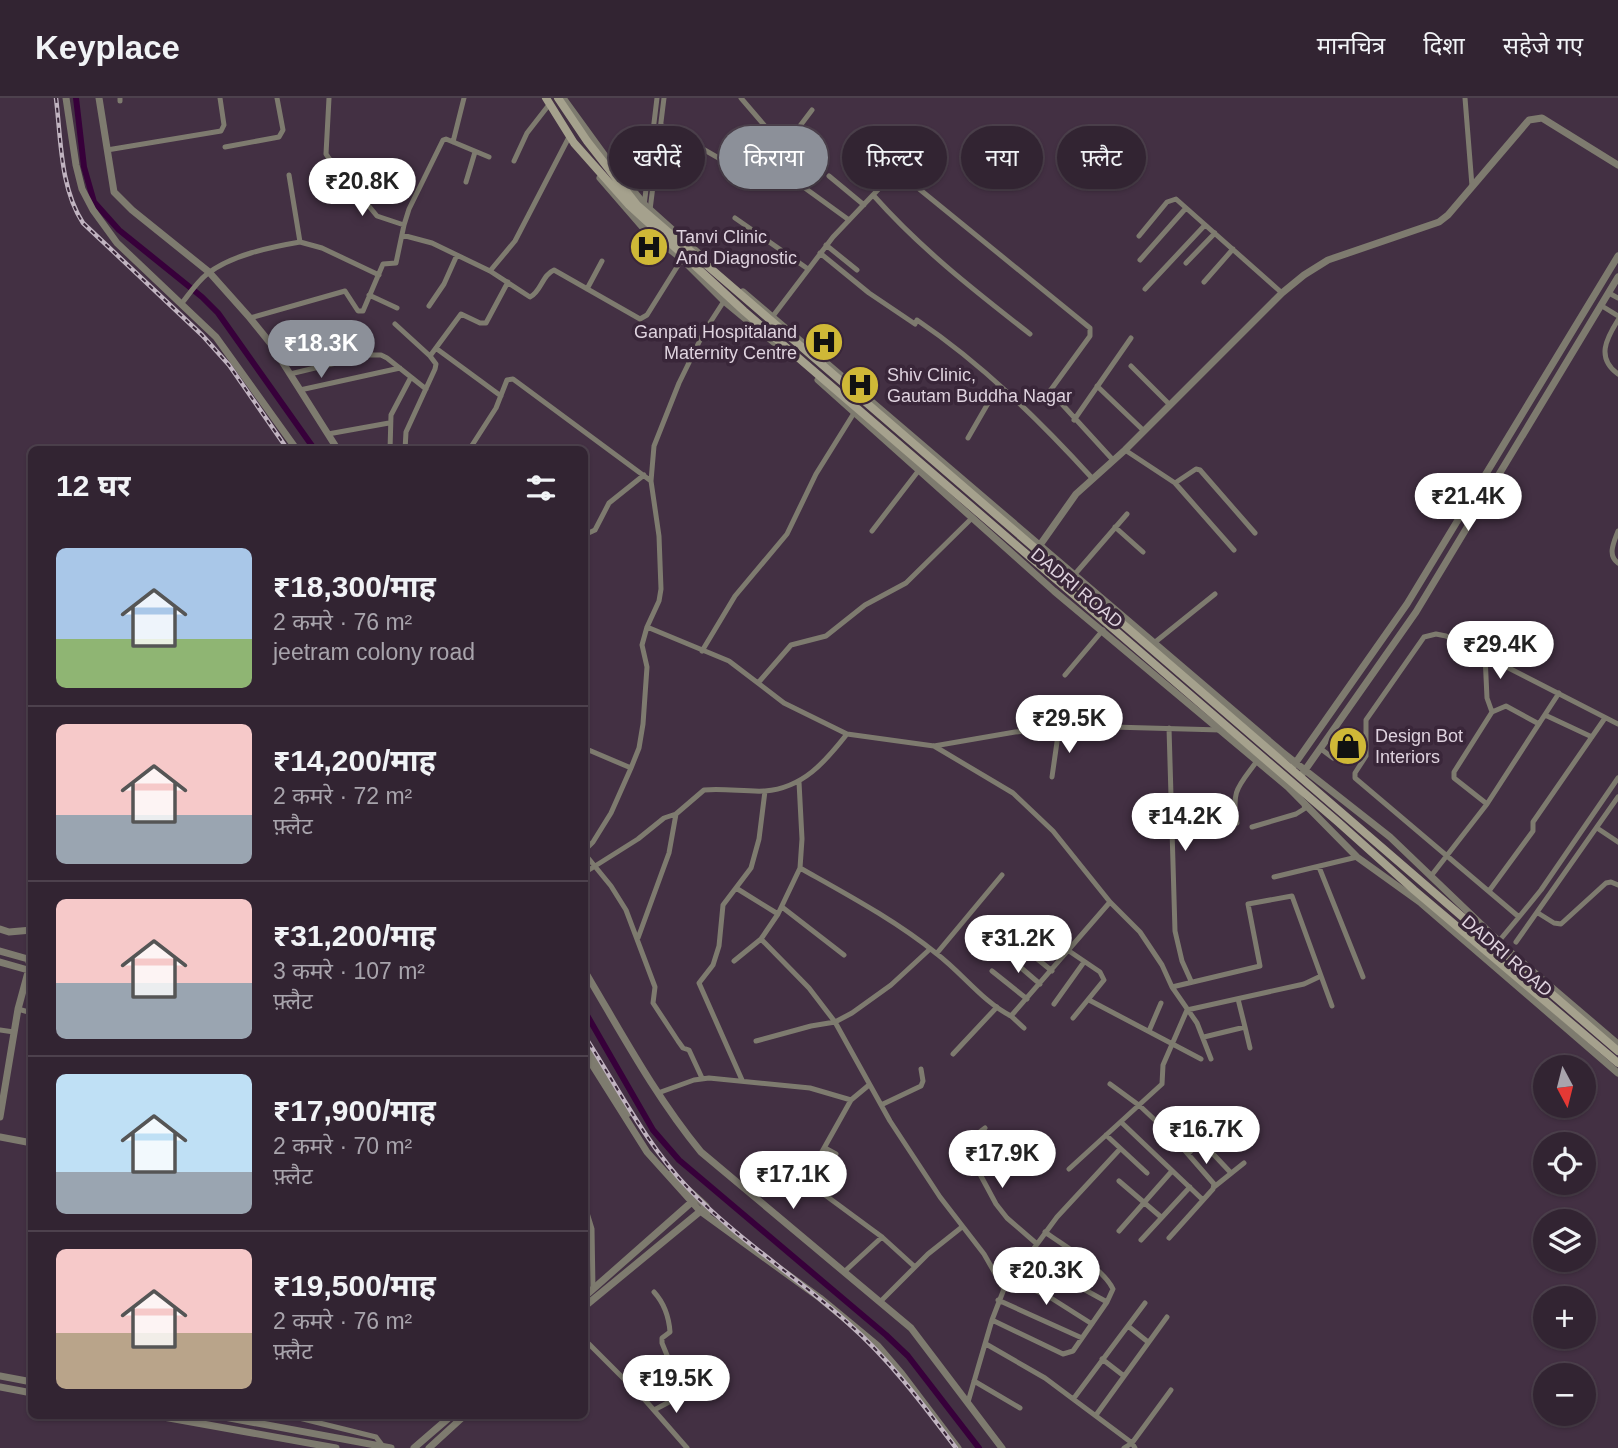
<!DOCTYPE html>
<html lang="hi">
<head>
<meta charset="utf-8">
<style>
  body { margin:0; font-family:Helvetica,"Noto Sans Devanagari",sans-serif; background:#3d303e; color:#f1f3f6; height:100vh; display:flex; flex-direction:column; font-size:26px; white-space:nowrap }
  * { box-sizing:border-box; margin:0 }
  p { font-size:23px; color:#a8a4ac }
  .icon { flex:none; width:38px; height:38px; fill:none; stroke:currentColor; stroke-width:2; stroke-linecap:round; stroke-linejoin:round }
  .map { position:relative; flex:1; overflow:hidden }
  .details { position:absolute; left:28px; top:348px; width:560px; height:973px; display:flex; flex-direction:column; background:#322432; border-radius:10px; box-shadow:0 2px 5px #0004,0 0 0 2px #4d414d }
  .details>* { flex:none }
  .banner { position:absolute; left:609px; top:28px; width:665px; height:63px; display:flex; gap:14px }
  .needle { width:46px; rotate:173deg }
  .tools { position:absolute; left:1533px; top:957px; display:grid; gap:14px }
  .tools a { display:grid; place-items:center; width:63px; height:63px; border-radius:50%; background:#322432; box-shadow:0 2px 5px #0004,0 0 0 2px #4d414d; font-size:35px }
  .price { position:absolute; translate:-50% -60px; padding:0 16px; border-radius:24px; background:#fff; color:#222; font-size:23px; line-height:46px; filter:drop-shadow(0 2px 4px #0008) }
  .price::after { content:''; position:absolute; left:50%; top:42px; width:21px; height:16px; margin-left:-10px; background:inherit; clip-path:polygon(0 0,100% 0,50% 100%) }
  .price.current { background:#8c9099; color:#fff }
  ul { padding:0; list-style:none }
  li { display:flex; align-items:center; gap:21px; height:175px; padding:0 28px }
  li+li { border-top:2px solid #4d414d }
  li span { display:grid; place-items:center; flex:none; width:196px; height:140px; border-radius:10px; color:#555 }
  li>.icon { margin-inline-start:auto }
  span .icon { width:84px; height:84px; fill:#fffc; stroke-width:1 }
  li b { font-size:30px }
  h2 { display:flex; justify-content:space-between; align-items:center; height:84px; padding:0 28px; font-size:30px }
  .tag { padding:0 24px; border-radius:32px; background:#322432; box-shadow:0 2px 5px #0004,0 0 0 2px #4d414d; font-size:24px; line-height:63px }
  .tag.current { background:#8c9099; color:#fff }
  header { display:flex; align-items:center; gap:42px; box-sizing:border-box; height:98px; padding:0 35px; background:#322432; border-bottom:2px solid #4d414d }
  header strong { font-size:33px }
  nav { display:flex; gap:38px; margin-inline-start:auto; font-size:24px }
  .map>svg:first-child { display:block }
</style>
</head>
<body>
<header>
<strong>Keyplace</strong>
<nav><a>मानचित्र</a><a>दिशा</a><a>सहेजे गए</a></nav>
</header>
<div class="map">
<svg width="1618" height="1350" viewBox="0 0 1618 1350">
  <rect width="100%" height="100%" fill="#433043"/>
  <g fill="none" stroke-linecap="round" stroke-linejoin="round">
    <!-- canal -->
    <path stroke="#37003a" stroke-width="6" d="M76 0 84 69 94 104 119 132 202 199 218 215 315 352
      M584 912 653 1032 679 1062 886 1237 908 1258 979 1350"/>
    <!-- minor -->
    <path stroke="#7e7b6f" stroke-width="5" d="M120 0V3
      M329 0 326 56 338 74 341 94 363 101 377 118 404 127 409 111 443 42 446 41 489 59
      M741 0 795 63
      M1465 0 1472 88
      M661 27 750 78
      M453 44 464 0
      M225 49 279 39 283 32 277 0
      M784 49 812 12
      M107 52 221 33 224 27 220 0
      M514 63 527 35 548 8
      M769 64 849 122
      M894 76 917 44
      M289 77 300 144 322 150 379 177
      M829 78 864 107
      M466 84 475 54
      M874 98C921 151 975 193 1030 236
      M644 108 657 0
      M650 112 664 0
      M735 120 808 171
      M402 137 432 145 490 173 530 199C541 194 542 177 554 172L640 221 647 217 682 161
      M1139 138 1167 104 1176 101 1282 195
      M826 147 857 172
      M820 155 869 195 915 226 917 222C982 266 1039 322 1092 380
      M1140 162 1186 110
      M1186 165 1215 135
      M490 173 515 143 568 41
      M1204 184 1233 151
      M587 191 602 163
      M1145 191 1205 127
      M1609 195 1618 200
      M369 197 397 210
      M182 205C190 195 197 184 207 176 231 157 271 149 300 144
      M429 208 444 186 457 157
      M1602 208 1618 218
      M773 218 833 139 891 78 902 77 1090 230V238L1050 293 1113 362
      M250 220 345 193 358 213H363L383 166 396 165 404 127
      M1618 222C1606 241 1596 260 1618 276
      M395 226 430 258
      M271 246 312 232
      M437 251 501 298
      M1131 268 1170 307
      M290 276 369 257H381L387 260 426 291
      M1097 288 1144 333
      M300 292 400 270
      M1074 322 1131 240
      M328 336 389 325
      M968 340 998 288
      M390 352 391 317 411 279
      M405 352 406 334 435 271 436 266 430 258 461 216 480 225H486L508 184
      M469 352 496 310 507 282 513 281 651 383
      M1125 352 1175 385 1196 371 1200 372 1255 435
      M1175 385 1234 452
      M1115 429 1143 454
      M872 433 919 372
      M1618 433C1614 444 1607 457 1618 465
      M584 437 595 432 609 405 644 377
      M1075 476 1127 416
      M647 529 729 563 784 605 847 636
      M1154 545 1215 496
      M702 553 735 498 787 436 816 376 854 315
      M1485 557 1487 600 1492 614
      M1065 577 1103 532
      M758 585 791 547 826 538 865 507 906 485 972 420
      M1545 617 1592 639
      M1618 626 1446 538 1436 536 1424 539 1366 622V658L1355 675V680L1519 819 1541 792 1618 680
      M1169 630 1175 833 1182 863 1191 883
      M934 648 1013 695 1053 733 1110 804 1140 834 1162 867 1172 889 1197 925 1211 961
      M584 650 631 670
      M1321 651 1333 660 1348 638 1359 643
      M1052 679 1059 630
      M1487 706 1454 680V674L1492 614 1506 608 1539 626
      M1237 725C1231 692 1238 689 1257 663
      M1252 729 1296 716 1304 711 1305 705
      M1597 730 1618 744
      M584 753 593 744 611 715 631 670 639 650 643 626 647 569 642 547 647 529 659 503 661 491 659 438 651 383 654 348 679 285 704 234 724 203
      M584 755 611 788 626 812 655 889 653 905 678 943 683 950 689 952 702 980
      M1319 769 1363 879
      M800 770C846 796 895 822 937 856 962 875 983 904 1011 918L1110 804
      M584 775 638 741 664 720 676 716 704 692C724 690 745 694 765 693 803 690 825 664 847 636L934 648 1015 634 1053 630 1112 629 1221 632
      M1431 778 1487 706 1559 595
      M1274 779 1357 759
      M736 790 778 816 800 770 802 741 799 684
      M1489 793 1533 733V724L1605 620
      M782 809 844 857
      M1538 815 1554 825 1561 826 1606 785 1611 784 1618 787
      M638 840 669 755 676 716
      M761 841 809 890 835 924 890 1023 940 1099 984 1156 1004 1191
      M1499 843 1519 819
      M1516 844 1618 699
      M1069 853 1100 874 1104 882 1073 920
      M937 855 1002 777
      M1030 855 1052 873
      M734 863 761 841 778 816
      M1019 868 1040 886
      M992 873 1027 901
      M1172 889 1260 868 1248 806 1292 798 1332 908
      M24 892 32 895
      M1238 901 1245 929
      M1089 902 1201 961
      M1054 906 1084 864
      M18 911 32 915
      M1011 918 1024 930
      M0 932 14 934
      M1149 933 1161 905
      M1204 939 1245 929 1250 950
      M756 943 811 928 835 924 852 915 891 887 930 851
      M953 956 997 909
      M742 982 699 885 713 867 719 848 723 807 751 770 759 741 765 693
      M1110 986 1140 1008 1174 1040 1214 1086 1213 1091 1169 1140
      M658 995 694 982 709 980 810 990 851 1002 869 987
      M881 1007 921 988 923 983 921 971
      M1121 1024 1203 1102
      M985 1030 968 1043 967 1052 996 1106 1007 1120 1037 1146
      M1106 1037 1147 1075
      M1201 1043 1231 1075
      M825 1050 836 1056
      M1188 1056 1213 1029
      M819 1059 851 1002
      M787 1069 882 1139 915 1169
      M1069 1071 1162 986 1163 967 1187 912 1304 886 1321 878
      M1119 1083 1161 1119
      M1214 1089 1244 1065
      M584 1105 592 1131 593 1191
      M1119 1133 1172 1073
      M1045 1134C1064 1148 1103 1170 1113 1191L1107 1204
      M1141 1142 1190 1089
      M844 1174 882 1139
      M1012 1181 1051 1200 1092 1226
      M998 1202 1082 1240
      M880 1204 928 1156 962 1129
      M992 1222 1063 1256 1073 1253 1107 1204 1027 1160
      M1128 1228 1148 1244
      M589 1246 645 1302 687 1350
      M986 1246 1045 1280 1132 1345 1135 1350
      M1102 1261 1124 1278
      M974 1283 1020 1310
      M1074 1300 1145 1205
      M968 1304 992 1222 1004 1191 1057 1119 1120 1051
      M654 1312 671 1303 678 1295V1284L662 1245V1240L670 1234C669 1220 664 1205 654 1194
      M1096 1317 1167 1219
      M291 1318 376 1339 382 1347
      M1124 1350 1132 1345 1171 1292"/>
    <!-- tertiary -->
    <path stroke="#7e7b6f" stroke-width="7" d="M66 0 76 67 82 91 93 112 117 145 216 239 297 352
      M99 0 114 94 132 112 209 174 250 220 271 246 338 352
      M563 0 608 62 645 107 705 161
      M600 80 645 132 682 161 724 203 788 256
      M743 194 1282 654 1390 739 1509 853 1618 946
      M818 282 1054 493 1288 689 1357 759 1421 805 1618 975
      M1040 447 1076 396 1125 352 1282 195 1304 177 1328 162 1439 124 1448 117 1529 22 1542 20 1618 67
      M1294 667 1407 506 1618 158
      M1303 675 1416 514 1618 179
      M0 831 9 834 32 832
      M0 853 28 861 30 867 18 911 0 1019
      M0 864 28 872
      M584 872C621 934 655 998 701 1054L911 1230 1002 1350
      M584 942 629 1015
      M584 954 647 1054 700 1113 820 1200 878 1248 902 1276 958 1350
      M0 1039 32 1045
      M671 1076 706 1108 707 1116
      M584 1199 694 1102
      M584 1209 703 1111
      M0 1278 32 1284
      M0 1289 32 1295
      M158 1318 336 1350
      M219 1318 391 1350
      M414 1350 451 1318
      M429 1350 464 1318"/>
    <!-- rail casing -->
    <g stroke="#c1b4c1" stroke-width="4.5">
      <path id="rail" d="M56 0C61 41 60 90 83 125L202 237 229 267 288 352
        M584 937C617 988 647 1048 689 1091 737 1141 797 1179 848 1225 890 1262 922 1305 956 1350"/>
    </g>
    <!-- rail -->
    <use href="#rail" stroke="#392639" stroke-width="2" stroke-dasharray="5" stroke-linecap="butt"/>
    <!-- secondary-bridge -->
    <path stroke="#a5a18d" stroke-width="8" d="M546 0 574 45 629 107 744 213 1338 724 1414 792 1618 965
      M558 0 587 43 637 107 1618 953"/>
  </g>
  <!-- icons -->
  <defs>
    <g id="hospital-disc" transform="scale(2.0125)"><circle r="9.5" fill="#cfb837" stroke="#392639"/><path d="M-5-5h3v3.5h4V-5h3V5h-3V1.5h-4V5h-3Z" fill="#111"/></g>
    <g id="shop-disc" transform="scale(2.0125)"><circle r="9.5" fill="#cfb837" stroke="#392639"/><path d="M-5-2.5h2.3a2.7 3.5 0 0 1 5.4 0H5L5.5 6h-11ZM-1.5-2.5h3a1.5 2.3 0 0 0-3 0Z" fill="#111"/></g>
  </defs>
  <g fill-rule="evenodd">
    <use href="#hospital-disc" x="649" y="149"/>
    <use href="#hospital-disc" x="824" y="244"/>
    <use href="#hospital-disc" x="860" y="287"/>
    <use href="#shop-disc" x="1348" y="648"/>
  </g>
  <g text-anchor="middle" stroke-width="7" stroke-linejoin="round" paint-order="stroke">
    <!-- poi labels -->
    <g font-size="18" fill="#dfd3df" stroke="#392639" text-anchor="start">
      <text x="676" y="145">Tanvi Clinic<tspan x="676" dy="21">And Diagnostic</tspan></text>
      <text x="797" y="240" text-anchor="end">Ganpati Hospitaland<tspan x="797" dy="21">Maternity Centre</tspan></text>
      <text x="887" y="283">Shiv Clinic,<tspan x="887" dy="21">Gautam Buddha Nagar</tspan></text>
      <text x="1375" y="644">Design Bot<tspan x="1375" dy="21">Interiors</tspan></text>
    </g>
    <!-- street labels -->
    <g font-size="18" fill="#dfd3df" stroke="#392639">
      <text transform="translate(1077 490) rotate(40)" y="6">DADRI ROAD</text>
      <text transform="translate(1507 858) rotate(41)" y="6">DADRI ROAD</text>
    </g>
  </g>
</svg>
<div class="tools">
<a><svg class="needle" viewBox="-14 -14 28 28"><path d="M0-13l5 13h-10z" fill="#e53935"/><path d="M0 13l5-13h-10z" fill="#a8a4ac"/></svg></a>
<a><svg class="icon" aria-label="locate" viewBox="0 0 24 24"><circle cx="12" cy="12" r="6"/><path d="M12 2v4M12 18v4M2 12h4M18 12h4"/></svg></a>
<a><svg class="icon" aria-label="layers" viewBox="0 0 24 24"><path d="M12 4l9 5-9 5-9-5zM3 14l9 5 9-5"/></svg></a>
<a>+</a>
<a>−</a>
</div>
<b class="price" style="left:362px;top:120px">₹20.8K</b>
<b class="price current" style="left:321px;top:282px">₹18.3K</b>
<b class="price" style="left:1468px;top:435px">₹21.4K</b>
<b class="price" style="left:1500px;top:583px">₹29.4K</b>
<b class="price" style="left:1069px;top:657px">₹29.5K</b>
<b class="price" style="left:1185px;top:755px">₹14.2K</b>
<b class="price" style="left:1018px;top:877px">₹31.2K</b>
<b class="price" style="left:1206px;top:1068px">₹16.7K</b>
<b class="price" style="left:1002px;top:1092px">₹17.9K</b>
<b class="price" style="left:793px;top:1113px">₹17.1K</b>
<b class="price" style="left:1046px;top:1209px">₹20.3K</b>
<b class="price" style="left:676px;top:1317px">₹19.5K</b>
<div class="banner">
<a class="tag">खरीदें</a>
<a class="tag current">किराया</a>
<a class="tag">फ़िल्टर</a>
<a class="tag">नया</a>
<a class="tag">फ़्लैट</a>
</div>
<section class="details">
<h2>12 घर<svg class="icon" aria-label="filters" viewBox="0 0 24 24"><path d="M4 7h16M4 17h16"/><circle cx="9" cy="7" r="2"/><circle cx="15" cy="17" r="2"/></svg></h2>
<ul>
<li><span style="background:linear-gradient(#a9c7e8 65%,#8fb573 0)"><svg class="icon" aria-label="home" viewBox="0 0 24 24"><path d="M3 11l9-7 9 7M6 9v11h12V9"/></svg></span><div><b>₹18,300/माह</b><p>2 कमरे · 76 m²</p><p>jeetram colony road</p></div></li>
<li><span style="background:linear-gradient(#f6c9c9 65%,#9aa5b1 0)"><svg class="icon" aria-label="home" viewBox="0 0 24 24"><path d="M3 11l9-7 9 7M6 9v11h12V9"/></svg></span><div><b>₹14,200/माह</b><p>2 कमरे · 72 m²</p><p>फ़्लैट</p></div></li>
<li><span style="background:linear-gradient(#f6c9c9 60%,#9aa5b1 0)"><svg class="icon" aria-label="home" viewBox="0 0 24 24"><path d="M3 11l9-7 9 7M6 9v11h12V9"/></svg></span><div><b>₹31,200/माह</b><p>3 कमरे · 107 m²</p><p>फ़्लैट</p></div></li>
<li><span style="background:linear-gradient(#bfe0f5 70%,#9aa5b1 0)"><svg class="icon" aria-label="home" viewBox="0 0 24 24"><path d="M3 11l9-7 9 7M6 9v11h12V9"/></svg></span><div><b>₹17,900/माह</b><p>2 कमरे · 70 m²</p><p>फ़्लैट</p></div></li>
<li><span style="background:linear-gradient(#f6c9c9 60%,#b9a48a 0)"><svg class="icon" aria-label="home" viewBox="0 0 24 24"><path d="M3 11l9-7 9 7M6 9v11h12V9"/></svg></span><div><b>₹19,500/माह</b><p>2 कमरे · 76 m²</p><p>फ़्लैट</p></div></li>
</ul>
</section>
</div>
</body>
</html>
